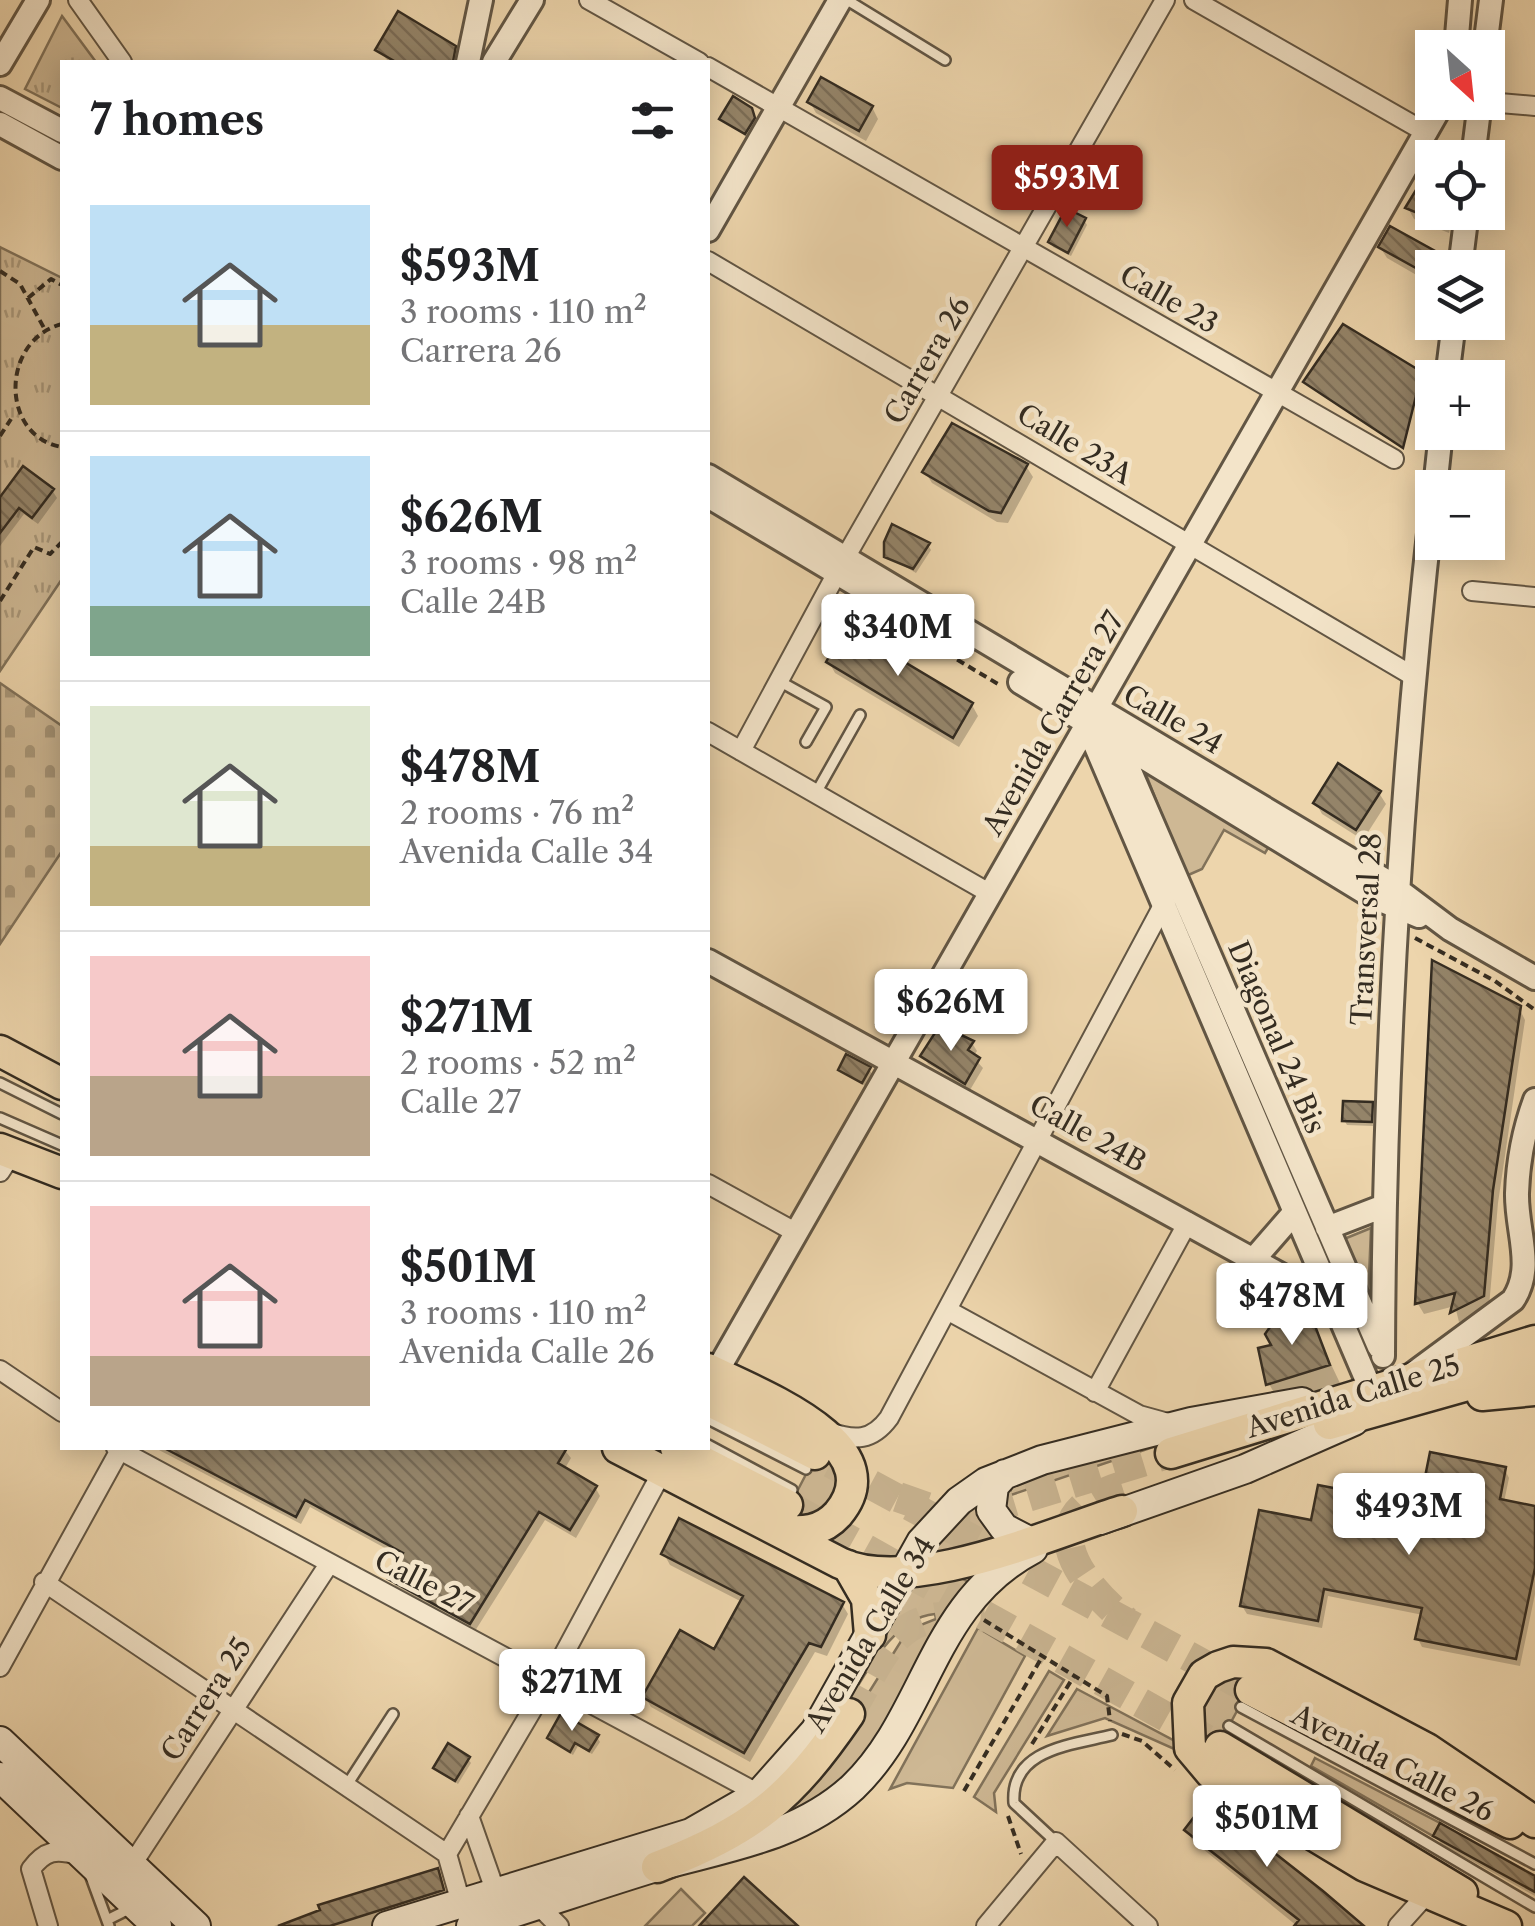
<!DOCTYPE html>
<html lang="en">
<head>
<meta charset="utf-8">
<style>
  body { margin:0; font-family:"Libre Caslon Text",serif; background:#f2f2f2; color:#202124; height:100vh; display:flex; flex-direction:column; font-size:38px; white-space:nowrap }
  * { box-sizing:border-box; margin:0 }
  p { font-size:32px; color:#757577 }
  .icon { flex:none; width:55px; height:55px; fill:none; stroke:currentColor; stroke-width:2; stroke-linecap:round; stroke-linejoin:round }
  .map { position:relative; flex:1; overflow:hidden }
  .sheet { position:absolute; left:60px; top:60px; width:650px; height:1390px; display:flex; flex-direction:column; background:#fff; border-radius:0px; box-shadow:0 5px 25px #0003 }
  .sheet>* { flex:none }
  .needle { width:65px; rotate:153deg }
  .tools { position:absolute; left:1415px; top:30px; display:grid; gap:20px }
  .tools a { display:grid; place-items:center; width:90px; height:90px; border-radius:0px; background:#fff; box-shadow:0 5px 25px #0003; font-size:50px }
  .price { position:absolute; translate:-50% -85px; padding:0 22px; border-radius:10px; background:#fff; color:#222; font-size:32px; line-height:65px; filter:drop-shadow(0 2px 5px #0008) }
  .price::after { content:''; position:absolute; left:50%; top:60px; width:30px; height:22px; margin-left:-15px; background:inherit; clip-path:polygon(0 0,100% 0,50% 100%) }
  .price.active { background:#8f2418; color:#fff }
  ul { padding:0; list-style:none }
  li { display:flex; align-items:center; gap:30px; height:250px; padding:0 30px }
  li+li { border-top:2px solid #e0e0e0 }
  li span { display:grid; place-items:center; flex:none; width:280px; height:200px; border-radius:0px; color:#555 }
  li>.icon { margin-inline-start:auto }
  span .icon { width:120px; height:120px; fill:#fffc; stroke-width:1 }
  li b { font-size:42px }
  h2 { display:flex; justify-content:space-between; align-items:center; height:120px; padding:0 30px; font-size:42px }
  .map>svg:first-child { display:block }
</style>
</head>
<body>
<div class="map">
<svg width="1535" height="1926" viewBox="0 0 1535 1926">
  <defs>
    <pattern id="cemetery-stones" width="16" height="16" patternUnits="userSpaceOnUse" patternTransform="scale(2.5)"><rect width="16" height="16" fill="#ceb894"/><path d="M2 7V4a2 2 0 0 1 4 0v3zM10 15v-3a2 2 0 0 1 4 0v3z" fill="#a89678"/></pattern>
    <pattern id="park-tufts" width="24" height="20" patternUnits="userSpaceOnUse" patternTransform="scale(2.5)"><rect width="24" height="20" fill="#ceb894"/><path d="M3 7l-1-3M5 7V3M7 7l1-3M15 17l-1-3M17 17v-4M19 17l1-3" fill="none" stroke="#a89678"/></pattern>
    <pattern id="building-back-hatch" width="6" height="6" patternUnits="userSpaceOnUse" patternTransform="scale(2.5)"><rect width="6" height="6" fill="#948469"/><path d="M-1 5l2 2M0 0l6 6M5-1l2 2" fill="none" stroke="#7a6c56"/></pattern>
  </defs>
  <rect width="100%" height="100%" fill="#edd5ac"/>
  <filter id="stains"><feTurbulence type="fractalNoise" baseFrequency=".002" numOctaves="4"/><feColorMatrix values="0 0 0 0 .2 0 0 0 0 .09 0 0 0 0 .02 0 0 0 .5 -.17"/></filter>
  <radialGradient id="worn" r=".72"><stop offset=".6" stop-color="#630" stop-opacity="0"/><stop offset="1" stop-color="#630" stop-opacity=".3"/></radialGradient>
  <!-- green -->
  <path fill="#ceb894" stroke="#81725a" stroke-width="2.5" d="M1145 772 1271 843 1265 853 1224 830 1202 869 1186 876Z
    M1371 1228 1368 1302 1344 1239Z
    M825 1438 842 1461 836 1509 780 1524Z
    M1168 1442 1008 1496 1015 1481Z
    M987 1489 1016 1542 914 1570Z
    M947 1570 970 1583 875 1750 848 1783 740 1837 851 1721 908 1630 936 1619 935 1614C887 1617 852 1699 828 1738L904 1587Z
    M978 1628 1025 1656 953 1788 907 1783 890 1789Z
    M1260 1668 1208 1765 1195 1696 1208 1678Z
    M1049 1671 1064 1680 994 1793 996 1812 974 1797Z
    M1077 1689 1186 1747 1190 1756 1105 1718 1047 1736Z
    M1315 1758 1440 1823 1433 1836 1311 1766Z
    M681 1889 705 1913 692 1926H645Z"/>
  <!-- cemetery -->
  <path fill="url(#cemetery-stones)" stroke="#81725a" stroke-width="2.5" d="M0 683 62 726V851L0 944Z"/>
  <!-- park -->
  <path fill="url(#park-tufts)" stroke="#81725a" stroke-width="2.5" d="M62 16 96 62H62V108L25 89Z
    M0 247 62 278V579L0 671Z"/>
  <!-- shadow -->
  <path fill="#0003" d="M454 47 458 62H389L378 50Z
    M810 102 872 107 878 119 866 141 816 113Z
    M754 115 756 124 748 138 722 119Z
    M1432 176V212H1454L1449 233 1414 219 1408 208Z
    M1084 220 1087 225 1071 256 1053 247 1051 242Z
    M1380 247 1444 259 1449 268H1432V284L1387 258Z
    M1026 466 1033 477 1008 523 997 522 932 483 925 472Z
    M52 490 57 498 38 524 24 514 0 546V501Z
    M928 545 931 550 916 573 887 556Z
    M905 656 911 667 972 705 978 716 959 747 835 673 829 662Z
    M1379 793 1386 804 1363 840 1322 814 1316 803Z
    M1435 964 1519 1008 1525 1020 1498 1203 1489 1307 1459 1322 1455 1306 1424 1314 1418 1304Z
    M972 1043 977 1051 973 1057 983 1068 970 1090 928 1064 923 1056Z
    M841 1069H869L872 1074 865 1086Z
    M1371 1104 1373 1126 1347 1125 1344 1120Z
    M1310 1320 1348 1400 1289 1418 1269 1384 1275 1346Z
    M155 1448H563L571 1458 564 1470 595 1487 600 1496 576 1538 545 1520 475 1631 396 1588 391 1579 403 1558 310 1507 301 1524Z
    M1505 1470 1509 1478 1504 1502 1535 1508V1594L1520 1666 1422 1647 1418 1639 1423 1615 1328 1596 1322 1628 1247 1614 1242 1606 1313 1523 1368 1498 1373 1506 1369 1525 1416 1535Z
    M664 1554 842 1604 848 1614 827 1656 815 1652 750 1762 651 1707 645 1697 714 1652 742 1602 670 1565Z
    M597 1737 600 1742 592 1754 578 1746 573 1755 549 1738Z
    M468 1759 471 1763 458 1784 436 1768Z
    M1187 1830 1359 1926H1297L1192 1840Z
    M1436 1836 1535 1879V1896L1441 1844Z
    M437 1871 451 1905 384 1926H274Z"/>
  <!-- building -->
  <path fill="url(#building-back-hatch)" stroke="#342c21" stroke-width="2.5" d="M398 11 456 46 453 62H396L375 50Z
    M821 77 873 106 859 131 807 102Z
    M733 96 752 108 755 118 745 134 719 119Z
    M1432 164V219L1405 208Z
    M1066 208 1086 218 1068 253 1048 242Z
    M1390 226 1446 257 1441 268H1432V277L1378 247Z
    M1343 324 1422 372 1403 448 1303 382Z
    M952 423 1028 464 1001 513 989 511 922 472Z
    M23 466 54 489 32 518 19 508 0 533V497Z
    M892 524 930 543 913 569 884 557V542Z
    M850 620 907 655 903 661 973 703 953 738 826 662Z
    M1338 763 1381 791 1356 830 1313 803Z
    M1432 960 1521 1006 1493 1190 1484 1296 1450 1313 1455 1293 1415 1304Z
    M886 1006 900 1015 889 1032 876 1024Z
    M940 1025 974 1041 968 1050 980 1058 965 1084 920 1056Z
    M846 1054 871 1067 862 1083 838 1070Z
    M1343 1101 1373 1102 1372 1122 1342 1121Z
    M1285 1306 1312 1318 1330 1365 1266 1385 1258 1348 1271 1345 1265 1334Z
    M164 1448H567L558 1463 597 1486 570 1530 539 1512 470 1624 388 1579 403 1553 305 1500 296 1517Z
    M1430 1452 1506 1467 1500 1499 1535 1506V1568L1516 1659 1415 1639 1422 1608 1324 1589 1318 1621 1240 1606 1259 1510 1311 1520 1318 1485 1370 1495 1365 1522 1414 1532Z
    M679 1518 844 1602 821 1647 809 1643 744 1753 642 1697 680 1630 714 1649 743 1596 661 1554Z
    M561 1713 599 1735 589 1751 575 1743 570 1752 547 1738Z
    M448 1743 470 1757 455 1781 433 1768Z
    M1207 1800 1323 1891 1364 1926H1294L1299 1920 1184 1830Z
    M1440 1823 1535 1876V1892L1433 1836Z
    M438 1868 444 1890 330 1926H278L320 1910 318 1905Z
    M744 1877 798 1926H699Z"/>
  <g fill="none" stroke-linecap="round" stroke-linejoin="round">
    <!-- primary-tunnel -->
    <path stroke="#c8b390" stroke-width="30" stroke-dasharray="30 15" stroke-linecap="butt" d="M831 1463 1251 1690
      M787 1505 1220 1747
      M849 1714C890 1646 893 1608 984 1617"/>
    <!-- trunk-tunnel -->
    <path stroke="#c8b390" stroke-width="30" stroke-dasharray="30 15" stroke-linecap="butt" d="M1122 1486C1031 1515 1074 1578 1126 1621
      M898 1497 932 1509 975 1513 1171 1453"/>
    <!-- service casing -->
    <g stroke="#625644" stroke-width="14">
      <path id="service" d="M847 0 945 60
        M779 681 826 707 806 742
        M816 793 860 715
        M0 1083 62 1114
        M0 1118 62 1145
        M708 1419 806 1469
        M708 1445 792 1490
        M1241 1707 1535 1864
        M1229 1726 1535 1907
        M347 1785 393 1714
        M1056 1842 1014 1803C1010 1749 1072 1745 1112 1735
        M91 1877 109 1926
        M107 1920 133 1907"/>
    </g>
    <!-- minor casing -->
    <g stroke="#625644" stroke-width="22">
      <path id="minor" d="M78 0 122 62
        M589 0 699 62
        M1194 0 1427 133
        M708 67 1394 459
        M1488 102 1535 106
        M708 261 1413 676
        M1472 591 1535 597
        M708 732 991 894
        M741 751 845 558 1165 0
        M0 1172 11 1155
        M708 1184 795 1232
        M947 1310 1139 1415 1168 1423
        M0 1370 62 1412
        M1095 1392 1188 1222
        M829 1432C855 1441 872 1441 889 1418L1167 898
        M116 1448 759 1794
        M44 1582 447 1854 461 1903
        M0 1667 121 1448
        M469 1816 496 1893
        M447 1854 551 1678 662 1472
        M131 1866 329 1564
        M539 1906 559 1926
        M48 1926 31 1869C45 1850 56 1849 78 1855
        M986 1926 1056 1842 1148 1926
        M1398 1926 1426 1895"/>
    </g>
    <!-- tertiary casing -->
    <g stroke="#625644" stroke-width="28">
      <path id="tertiary" d="M1456 48 1460 0
        M1485 48 1491 0
        M468 62 481 0
        M494 62 532 0
        M0 64 38 0
        M0 98 62 131
        M0 124 62 158
        M1473 158 1480 102
        M708 230 840 0
        M1460 268 1467 212
        M1447 378 1454 322
        M708 476 1386 881 1450 929 1535 978
        M1435 488 1441 432
        M708 496 941 635
        M1020 682 1371 896 1419 916
        M1086 723 1371 1390
        M1116 739 1379 1347
        M708 961 1332 1303
        M1327 1228 1384 1206
        M1254 1259 1294 1213
        M1383 1356C1384 1072 1400 788 1432 506
        M716 1373 1443 102
        M1414 1373 1513 1300C1535 1267 1516 1231 1517 1193 1518 1161 1524 1130 1535 1100"/>
    </g>
    <!-- secondary casing -->
    <g stroke="#342c21" stroke-width="32">
      <path id="secondary" d="M1005 1474 994 1486 991 1510 1004 1528 1029 1541
        M1100 1520 1245 1469 1354 1421
        M0 1741 196 1926
        M0 1777 157 1926
        M387 1926 691 1833 759 1794 815 1731 921 1542 959 1501 986 1482 1042 1460 1191 1422 1302 1402
        M471 1926C534 1907 596 1885 659 1866 727 1847 799 1837 853 1787 928 1715 930 1603 1033 1549"/>
    </g>
    <!-- primary casing -->
    <g stroke="#342c21" stroke-width="35">
      <path id="primary" d="M0 1051 62 1084
        M0 1149 62 1173
        M708 1369C753 1392 897 1444 838 1514 822 1532 802 1533 780 1530
        M708 1400 815 1454
        M618 1448 840 1563C911 1596 1049 1534 1122 1511
        M676 1448 787 1505
        M848 1566 867 1599 870 1635
        M1251 1690 1510 1823
        M1220 1747 1462 1893
        M657 1867C753 1829 790 1800 849 1714
        M1506 1926 1365 1866 1211 1773 1190 1748 1188 1703 1204 1675 1218 1667 1233 1662 1266 1664 1427 1749 1535 1822"/>
    </g>
    <!-- trunk casing -->
    <g stroke="#342c21" stroke-width="35">
      <path id="trunk" d="M1482 1395 1535 1390
        M1329 1424 1535 1366
        M1171 1453 1535 1341"/>
    </g>
    <!-- path -->
    <path stroke="#342c21" stroke-width="4" stroke-dasharray="8 5" stroke-linecap="butt" d="M0 271 20 284 44 328
      M28 298 51 279 62 285
      M62 324C0 340 0 437 62 447
      M0 436 11 419
      M0 601 34 547 50 554 62 542
      M946 653 998 684
      M1415 938 1495 981 1535 1010
      M984 1620 1107 1696 1110 1721
      M1122 1734 1142 1741 1175 1770
      M1032 1744 1074 1676
      M964 1791 1042 1657
      M1008 1816 1021 1854"/>
    <!-- service -->
    <use href="#service" stroke="#f3e4c9" stroke-width="9"/>
    <!-- minor -->
    <use href="#minor" stroke="#f3e4c9" stroke-width="18"/>
    <!-- tertiary -->
    <use href="#tertiary" stroke="#f3e4c9" stroke-width="22"/>
    <!-- secondary -->
    <use href="#secondary" stroke="#f3e4c9" stroke-width="28"/>
    <!-- primary -->
    <use href="#primary" stroke="#edd5ac" stroke-width="30"/>
    <!-- trunk -->
    <use href="#trunk" stroke="#edd5ac" stroke-width="30"/>
  </g>
  <g text-anchor="middle" stroke-width="9" stroke-linejoin="round" paint-order="stroke">
    <!-- street labels -->
    <g font-size="28" fill="#342c21" stroke="#f3e4c9">
      <text transform="translate(1169 299) rotate(30)" y="10">Calle 23</text>
      <text transform="translate(927 360) rotate(-60)" y="10">Carrera 26</text>
      <text transform="translate(1075 444) rotate(31)" y="10">Calle 23A</text>
      <text transform="translate(1173 719) rotate(30)" y="10">Calle 24</text>
      <text transform="translate(1053 723) rotate(-60)" y="10">Avenida Carrera 27</text>
      <text transform="translate(1366 929) rotate(-87)" y="10">Transversal 28</text>
      <text transform="translate(1277 1037) rotate(67)" y="10">Diagonal 24 Bis</text>
      <text transform="translate(1088 1133) rotate(29)" y="10">Calle 24B</text>
      <text transform="translate(1353 1396) rotate(-17)" y="10">Avenida Calle 25</text>
      <text transform="translate(424 1582) rotate(27)" y="10">Calle 27</text>
      <text transform="translate(870 1634) rotate(-59)" y="10">Avenida Calle 34</text>
      <text transform="translate(206 1699) rotate(-57)" y="10">Carrera 25</text>
      <text transform="translate(1393 1763) rotate(27)" y="10">Avenida Calle 26</text>
    </g>
  </g>
  <rect width="100%" height="100%" filter="url(#stains)"/>
  <rect width="100%" height="100%" fill="url(#worn)"/>
</svg>
<div class="tools">
<a><svg class="needle" viewBox="-14 -14 28 28"><path d="M0-13l5 13h-10z" fill="#e53935"/><path d="M0 13l5-13h-10z" fill="#757577"/></svg></a>
<a><svg class="icon" aria-label="locate" viewBox="0 0 24 24"><circle cx="12" cy="12" r="6"/><path d="M12 2v4M12 18v4M2 12h4M18 12h4"/></svg></a>
<a><svg class="icon" aria-label="layers" viewBox="0 0 24 24"><path d="M12 4l9 5-9 5-9-5zM3 14l9 5 9-5"/></svg></a>
<a>+</a>
<a>−</a>
</div>
<b class="price active" style="left:1067px;top:230px">$593M</b>
<b class="price" style="left:898px;top:679px">$340M</b>
<b class="price" style="left:951px;top:1054px">$626M</b>
<b class="price" style="left:1292px;top:1348px">$478M</b>
<b class="price" style="left:1409px;top:1558px">$493M</b>
<b class="price" style="left:572px;top:1734px">$271M</b>
<b class="price" style="left:1267px;top:1870px">$501M</b>
<section class="sheet">
<h2>7 homes<svg class="icon" aria-label="filters" viewBox="0 0 24 24"><path d="M4 7h16M4 17h16"/><circle cx="9" cy="7" r="2"/><circle cx="15" cy="17" r="2"/></svg></h2>
<ul>
<li><span style="background:linear-gradient(#bfe0f5 60%,#c2b280 0)"><svg class="icon" aria-label="home" viewBox="0 0 24 24"><path d="M3 11l9-7 9 7M6 9v11h12V9"/></svg></span><div><b>$593M</b><p>3 rooms · 110 m²</p><p>Carrera 26</p></div></li>
<li><span style="background:linear-gradient(#bfe0f5 75%,#7fa58c 0)"><svg class="icon" aria-label="home" viewBox="0 0 24 24"><path d="M3 11l9-7 9 7M6 9v11h12V9"/></svg></span><div><b>$626M</b><p>3 rooms · 98 m²</p><p>Calle 24B</p></div></li>
<li><span style="background:linear-gradient(#dfe7d0 70%,#c2b280 0)"><svg class="icon" aria-label="home" viewBox="0 0 24 24"><path d="M3 11l9-7 9 7M6 9v11h12V9"/></svg></span><div><b>$478M</b><p>2 rooms · 76 m²</p><p>Avenida Calle 34</p></div></li>
<li><span style="background:linear-gradient(#f6c9c9 60%,#b9a48a 0)"><svg class="icon" aria-label="home" viewBox="0 0 24 24"><path d="M3 11l9-7 9 7M6 9v11h12V9"/></svg></span><div><b>$271M</b><p>2 rooms · 52 m²</p><p>Calle 27</p></div></li>
<li><span style="background:linear-gradient(#f6c9c9 75%,#b9a48a 0)"><svg class="icon" aria-label="home" viewBox="0 0 24 24"><path d="M3 11l9-7 9 7M6 9v11h12V9"/></svg></span><div><b>$501M</b><p>3 rooms · 110 m²</p><p>Avenida Calle 26</p></div></li>
</ul>
</section>
</div>
</body>
</html>
